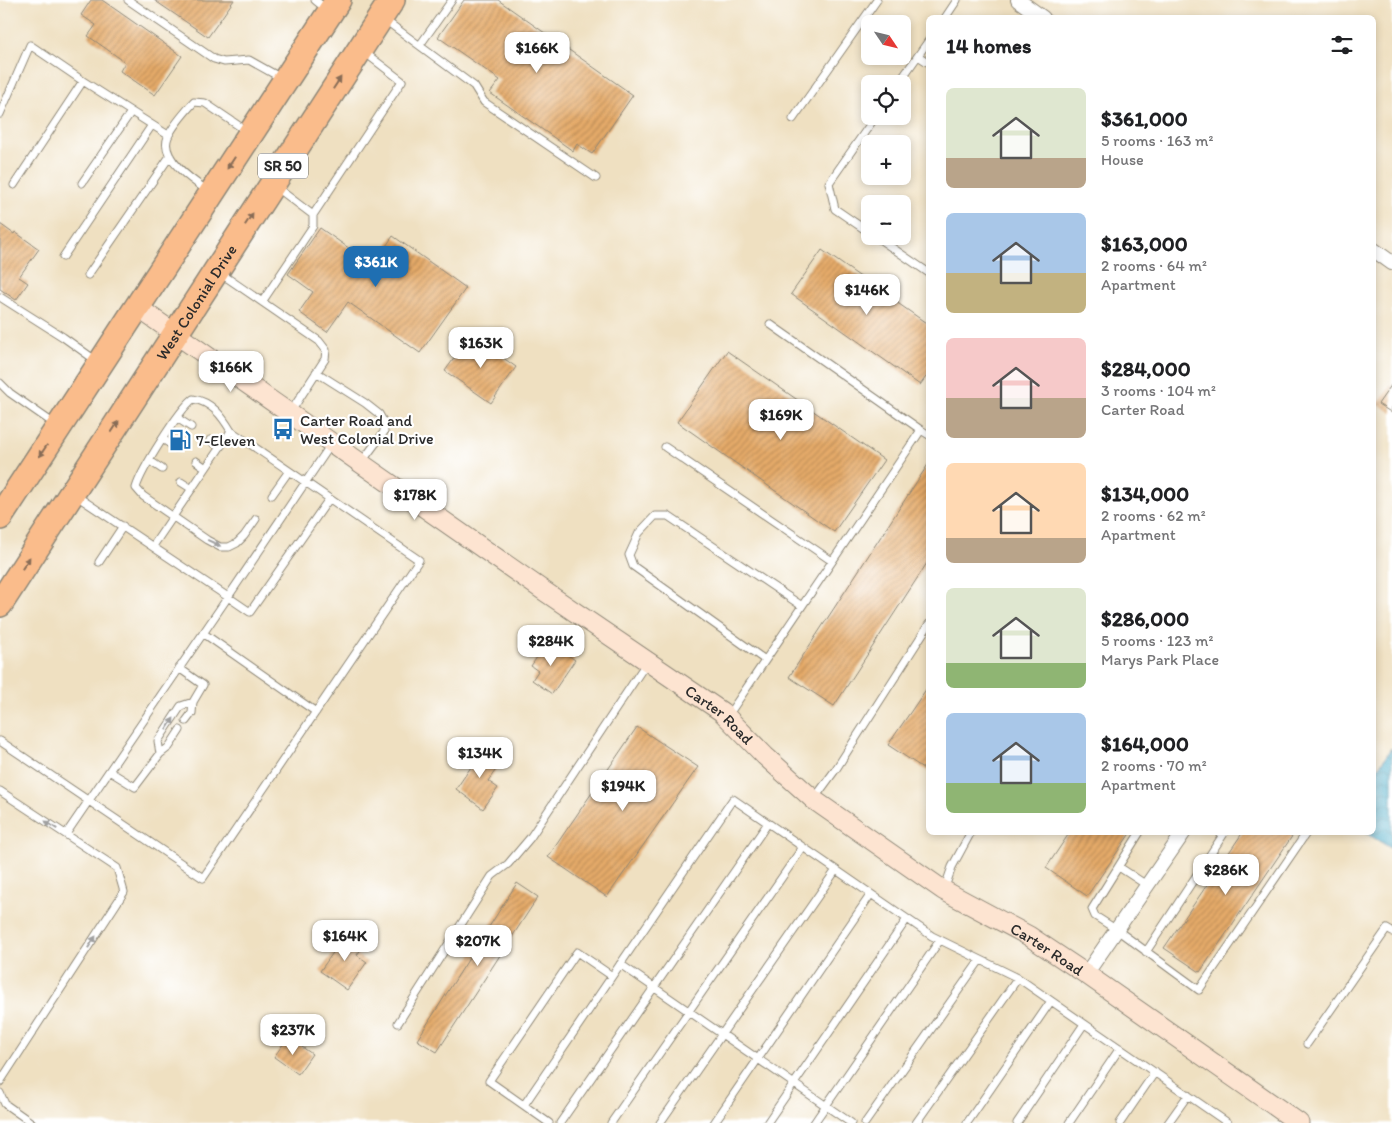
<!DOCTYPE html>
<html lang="en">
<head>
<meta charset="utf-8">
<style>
  body { margin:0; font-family:Itim,sans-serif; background:#f6f6f6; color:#202124; height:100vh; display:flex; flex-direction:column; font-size:19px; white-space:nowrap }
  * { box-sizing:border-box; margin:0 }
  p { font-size:16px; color:#757577 }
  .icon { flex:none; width:28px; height:28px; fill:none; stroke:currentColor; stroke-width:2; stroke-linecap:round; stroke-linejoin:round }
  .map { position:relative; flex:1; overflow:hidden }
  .side { position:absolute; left:926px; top:15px; width:450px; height:820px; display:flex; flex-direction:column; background:#fff; border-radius:8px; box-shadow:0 2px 8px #0003 }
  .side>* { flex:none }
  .needle { width:32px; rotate:125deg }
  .buttons { position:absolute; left:861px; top:15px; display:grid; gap:10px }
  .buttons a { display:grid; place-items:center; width:50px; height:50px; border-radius:8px; background:#fff; box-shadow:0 2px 8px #0003; font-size:25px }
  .price { position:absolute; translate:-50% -42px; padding:0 11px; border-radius:10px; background:#fff; color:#222; font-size:16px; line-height:32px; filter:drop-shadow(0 1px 2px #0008) }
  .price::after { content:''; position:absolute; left:50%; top:30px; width:15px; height:11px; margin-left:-8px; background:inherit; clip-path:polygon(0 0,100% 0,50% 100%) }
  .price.on { background:#1f6fb2; color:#fff }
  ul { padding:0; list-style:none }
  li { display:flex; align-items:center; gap:15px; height:125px; padding:0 20px }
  li span { display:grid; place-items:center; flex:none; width:140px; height:100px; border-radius:8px; color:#555 }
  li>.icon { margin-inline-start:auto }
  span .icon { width:60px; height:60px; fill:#fffc; stroke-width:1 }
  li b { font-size:21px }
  h2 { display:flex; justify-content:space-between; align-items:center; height:60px; padding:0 20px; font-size:21px }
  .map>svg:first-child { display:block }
</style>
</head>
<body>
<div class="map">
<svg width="1392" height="1123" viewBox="0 0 1392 1123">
  <defs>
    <pattern id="water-waves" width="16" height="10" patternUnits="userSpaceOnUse" patternTransform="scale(1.25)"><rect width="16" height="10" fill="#48abc7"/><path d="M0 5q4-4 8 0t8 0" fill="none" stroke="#3c8ba2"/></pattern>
    <pattern id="building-hatch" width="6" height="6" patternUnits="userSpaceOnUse" patternTransform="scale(1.25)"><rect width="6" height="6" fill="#e5aa69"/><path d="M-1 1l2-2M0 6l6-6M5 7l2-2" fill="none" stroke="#ba8b57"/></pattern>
  </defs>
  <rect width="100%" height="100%" fill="#fff"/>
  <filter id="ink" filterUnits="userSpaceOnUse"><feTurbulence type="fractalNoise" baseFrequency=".02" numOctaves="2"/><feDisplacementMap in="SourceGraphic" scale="10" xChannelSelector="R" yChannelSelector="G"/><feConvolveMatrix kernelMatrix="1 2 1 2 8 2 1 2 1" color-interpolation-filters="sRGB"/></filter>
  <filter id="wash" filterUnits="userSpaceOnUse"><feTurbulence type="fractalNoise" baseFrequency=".0096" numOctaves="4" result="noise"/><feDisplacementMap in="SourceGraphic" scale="20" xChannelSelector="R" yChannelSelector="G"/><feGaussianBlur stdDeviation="1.12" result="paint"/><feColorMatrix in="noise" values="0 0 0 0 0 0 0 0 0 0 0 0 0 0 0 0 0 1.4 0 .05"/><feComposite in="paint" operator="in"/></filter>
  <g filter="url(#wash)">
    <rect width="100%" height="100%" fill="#efe0c1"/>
    <!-- water -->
    <path fill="url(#water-waves)" stroke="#3a6b79" d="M1392 748V849L1366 833 1374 832V773Z"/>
    <g id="blocks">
      <!-- building -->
      <path fill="url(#building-hatch)" d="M91 0H102L182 56 155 95 120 71 125 62 88 36 96 25 81 15Z
        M154 0H234L208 37Z
        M464 0H498L633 95 592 154 577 144 573 151 490 93 500 80 438 37Z
        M0 224 14 234 15 232 39 249 19 277 28 283 16 300 0 289Z
        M320 228 373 265 393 236 466 288 420 353 348 302 327 332 299 312 313 292 288 274Z
        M822 250 929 325V373L920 385 791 294Z
        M471 335 516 367 491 403 445 371Z
        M727 351 884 460 834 532 677 422Z
        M1392 384V413L1378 404Z
        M929 463V560L834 706 789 677Z
        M548 641 575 660 552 694 532 680 538 671 531 666Z
        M929 685V772L888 745Z
        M637 727 698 767 607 897 548 857Z
        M484 748 502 761 488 781 498 788 483 809 456 789Z
        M1070 832H1131L1087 896 1046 868Z
        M1243 832H1295L1200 972 1164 948Z
        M517 883 538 897 437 1052 417 1040Z
        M347 933 364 945 357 955 367 962 347 990 320 971Z
        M288 1037 312 1054 298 1074 274 1057Z"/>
    </g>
  </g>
  <g filter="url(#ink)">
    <use href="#blocks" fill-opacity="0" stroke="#8d8676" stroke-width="1"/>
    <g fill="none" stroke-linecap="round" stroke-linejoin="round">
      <!-- lane casing -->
      <g stroke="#8d8676" stroke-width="9">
        <path id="lane" d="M128 0 214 59 224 62 249 60 283 79
          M315 0 326 9
          M945 18 957 0
          M385 20 474 86 484 102 596 178
          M420 45 452 0
          M918 56 929 63
          M898 84 929 40
          M0 114 30 45 83 81 168 135
          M793 119 877 0
          M82 183 131 112
          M14 185 83 81
          M208 191C193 181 159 158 168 137 173 125 185 112 194 102L205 103 248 132
          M313 215 402 81 364 52
          M870 233 835 209 829 183 876 116
          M875 236 929 273
          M63 257 152 125
          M220 273 319 341 326 350 325 359 290 413
          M88 275 170 156
          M0 297 63 337 98 362
          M262 302 313 226V215L276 187
          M316 372 365 403 379 414 384 423V432L361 463
          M0 383 10 393 56 425
          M177 418 191 427
          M921 430 929 435
          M231 431C222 416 212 402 193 399 179 410 141 470 136 488L143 496 207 540 220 547H229L237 543 244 536 256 519
          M163 439 176 448
          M210 440 220 447
          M665 447 832 561
          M150 461 162 469
          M196 461 206 468
          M181 482 192 489
          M75 495 228 597 332 443
          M272 495 289 471
          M99 562 123 526
          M203 633 316 712
          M765 660 633 566 629 555 639 533 655 516H668L802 606
          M179 668 203 685 193 702 192 713 186 721
          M727 717 921 430 770 324
          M0 741 203 878 419 560 231 431 153 546
          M160 754 158 741 181 706 193 702
          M109 771 135 787 160 754 169 747 180 730
          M0 791 117 868 124 892 0 1082
          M814 799 836 769 929 624
          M1140 832 1092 909 1095 916 1117 930 1199 990 1307 832
          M66 834 228 597 250 612 329 499
          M1119 867 1148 886
          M944 890 952 867 971 832
          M1146 952 1225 832
          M620 964 851 1123
          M398 1023 492 876 508 864 530 838 647 662
          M1307 1044 1387 929 1392 932
          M0 1093 5 1104 32 1123
          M524 1105 733 799 932 936 1018 978 1228 1123
          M549 1123 489 1081 577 952 612 976
          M560 1123 768 823
          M611 1123 803 847
          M660 1123 836 870
          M714 1123 871 894
          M767 1123 907 919
          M814 1123 940 940
          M865 1123 980 960
          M916 1123 1018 978
          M967 1123 1051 1001
          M1017 1123 1084 1024
          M1069 1123 1120 1048
          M1120 1123 1155 1072
          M1168 1123 1188 1095"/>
      </g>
      <!-- street casing -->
      <g stroke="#8d8676" stroke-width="16">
        <path id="street" d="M1018 0 1043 18
          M1374 250 1392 263
          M1086 974 1184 832"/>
      </g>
      <!-- secondary casing -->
      <g stroke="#8d8676" stroke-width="21">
        <g id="secondary">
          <path id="s1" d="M137 307 544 591 722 712 765 756 814 800 943 890 1029 936 1086 974 1299 1123"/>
        </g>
      </g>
      <!-- highway casing -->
      <g stroke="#8d8676" stroke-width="28">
        <g id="highway">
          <path d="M0 517 338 0"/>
          <path id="s2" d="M0 604 392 0"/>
        </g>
      </g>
      <!-- lane -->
      <use href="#lane" stroke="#fff" stroke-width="7"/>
      <!-- street -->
      <use href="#street" stroke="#fff" stroke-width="14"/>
      <!-- secondary -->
      <use href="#secondary" stroke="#fde4d1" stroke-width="19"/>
      <!-- highway -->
      <use href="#highway" stroke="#fabc8b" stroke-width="25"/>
    </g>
    <!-- one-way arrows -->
    <defs><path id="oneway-solid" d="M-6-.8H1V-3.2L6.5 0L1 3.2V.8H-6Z" transform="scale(1.25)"/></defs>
    <g fill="#886c56">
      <use href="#oneway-solid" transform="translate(337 83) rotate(-57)"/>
      <use href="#oneway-solid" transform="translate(231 163) rotate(123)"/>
      <use href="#oneway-solid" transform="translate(249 219) rotate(-57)"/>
      <use href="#oneway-solid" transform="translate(115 427) rotate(-57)"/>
      <use href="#oneway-solid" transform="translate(43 451) rotate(124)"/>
      <use href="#oneway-solid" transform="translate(26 563) rotate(-57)"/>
    </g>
    <g fill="#a0a0a0">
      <use href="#oneway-solid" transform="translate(214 543) rotate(25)"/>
      <use href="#oneway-solid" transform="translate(170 724) rotate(-57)"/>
      <use href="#oneway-solid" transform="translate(51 825) rotate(-146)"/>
      <use href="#oneway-solid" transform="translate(92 942) rotate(-57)"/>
    </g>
  </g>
  <!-- icons -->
  <defs>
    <g id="bus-bare" transform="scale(1.725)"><path d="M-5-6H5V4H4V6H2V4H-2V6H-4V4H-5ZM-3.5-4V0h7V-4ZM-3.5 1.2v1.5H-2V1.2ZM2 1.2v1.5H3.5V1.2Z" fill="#1f6fb2" stroke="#fff" stroke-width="2.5" paint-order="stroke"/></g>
    <g id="fuel-bare" transform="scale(1.725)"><path d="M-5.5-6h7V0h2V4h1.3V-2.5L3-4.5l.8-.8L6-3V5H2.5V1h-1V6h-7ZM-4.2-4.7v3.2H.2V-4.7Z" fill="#1f6fb2" stroke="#fff" stroke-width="2.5" paint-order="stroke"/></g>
  </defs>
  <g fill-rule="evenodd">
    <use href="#bus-bare" x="283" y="429"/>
    <use href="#fuel-bare" x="180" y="440"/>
  </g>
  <g text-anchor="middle" stroke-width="4.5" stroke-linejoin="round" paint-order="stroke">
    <!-- shield labels -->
    <rect fill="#fff" stroke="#6b6b6b" stroke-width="1" x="258" y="153.5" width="50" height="25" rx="4"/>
    <g font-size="15" font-weight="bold" fill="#2b2b2b">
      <text x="283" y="171">SR 50</text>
    </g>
    <!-- street labels -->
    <g font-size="16" fill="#2b2b2b" stroke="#fff">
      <text dy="6" stroke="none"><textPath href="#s2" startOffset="360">West Colonial Drive</textPath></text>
      <text dy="6" stroke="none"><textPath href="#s1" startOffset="711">Carter Road</textPath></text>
      <text dy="6" stroke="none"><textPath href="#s1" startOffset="1116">Carter Road</textPath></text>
    </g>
    <!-- poi labels -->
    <g font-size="16" fill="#2b2b2b" stroke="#fff" text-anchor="start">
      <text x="300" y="426">Carter Road and<tspan x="300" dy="18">West Colonial Drive</tspan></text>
      <text x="196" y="446">7-Eleven</text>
    </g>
  </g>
</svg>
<div class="buttons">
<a><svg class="needle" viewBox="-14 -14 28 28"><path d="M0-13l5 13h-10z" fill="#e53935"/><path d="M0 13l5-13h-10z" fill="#757577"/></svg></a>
<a><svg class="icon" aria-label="locate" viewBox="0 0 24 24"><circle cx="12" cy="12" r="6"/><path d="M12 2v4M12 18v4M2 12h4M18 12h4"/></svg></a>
<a>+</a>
<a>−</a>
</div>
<b class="price" style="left:537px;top:74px">$166K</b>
<b class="price on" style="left:376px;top:288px">$361K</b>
<b class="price" style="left:867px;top:316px">$146K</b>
<b class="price" style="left:481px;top:369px">$163K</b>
<b class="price" style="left:231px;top:393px">$166K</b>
<b class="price" style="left:781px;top:441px">$169K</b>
<b class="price" style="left:415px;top:521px">$178K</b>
<b class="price" style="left:551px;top:667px">$284K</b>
<b class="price" style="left:480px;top:779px">$134K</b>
<b class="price" style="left:623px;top:812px">$194K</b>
<b class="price" style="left:1226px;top:896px">$286K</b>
<b class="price" style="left:345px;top:962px">$164K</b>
<b class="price" style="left:478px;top:967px">$207K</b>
<b class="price" style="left:293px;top:1056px">$237K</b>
<section class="side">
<h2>14 homes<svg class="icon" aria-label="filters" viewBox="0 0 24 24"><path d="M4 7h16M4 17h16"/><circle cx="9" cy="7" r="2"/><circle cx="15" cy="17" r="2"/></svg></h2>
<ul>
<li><span style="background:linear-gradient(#dfe7d0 70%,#b9a48a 0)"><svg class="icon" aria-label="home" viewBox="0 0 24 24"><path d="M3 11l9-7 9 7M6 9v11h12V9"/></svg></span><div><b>$361,000</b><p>5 rooms · 163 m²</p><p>House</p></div></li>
<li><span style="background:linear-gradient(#a9c7e8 60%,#c2b280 0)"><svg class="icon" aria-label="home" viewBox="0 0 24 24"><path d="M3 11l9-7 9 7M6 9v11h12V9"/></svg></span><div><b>$163,000</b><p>2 rooms · 64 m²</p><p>Apartment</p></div></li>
<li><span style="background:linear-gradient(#f6c9c9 60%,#b9a48a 0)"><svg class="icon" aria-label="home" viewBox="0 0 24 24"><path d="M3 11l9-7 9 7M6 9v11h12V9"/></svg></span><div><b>$284,000</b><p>3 rooms · 104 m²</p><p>Carter Road</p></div></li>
<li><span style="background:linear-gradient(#ffd9b3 75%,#b9a48a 0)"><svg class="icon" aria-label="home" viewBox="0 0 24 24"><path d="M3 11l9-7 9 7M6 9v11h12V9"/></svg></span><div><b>$134,000</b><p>2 rooms · 62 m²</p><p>Apartment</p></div></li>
<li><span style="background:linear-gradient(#dfe7d0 75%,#8fb573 0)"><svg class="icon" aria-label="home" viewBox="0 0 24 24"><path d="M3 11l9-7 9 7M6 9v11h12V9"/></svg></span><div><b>$286,000</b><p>5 rooms · 123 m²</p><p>Marys Park Place</p></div></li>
<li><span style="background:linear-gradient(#a9c7e8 70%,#8fb573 0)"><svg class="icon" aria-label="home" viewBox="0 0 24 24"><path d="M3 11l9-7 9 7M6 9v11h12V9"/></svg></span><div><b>$164,000</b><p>2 rooms · 70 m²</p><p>Apartment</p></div></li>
</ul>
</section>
</div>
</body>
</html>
